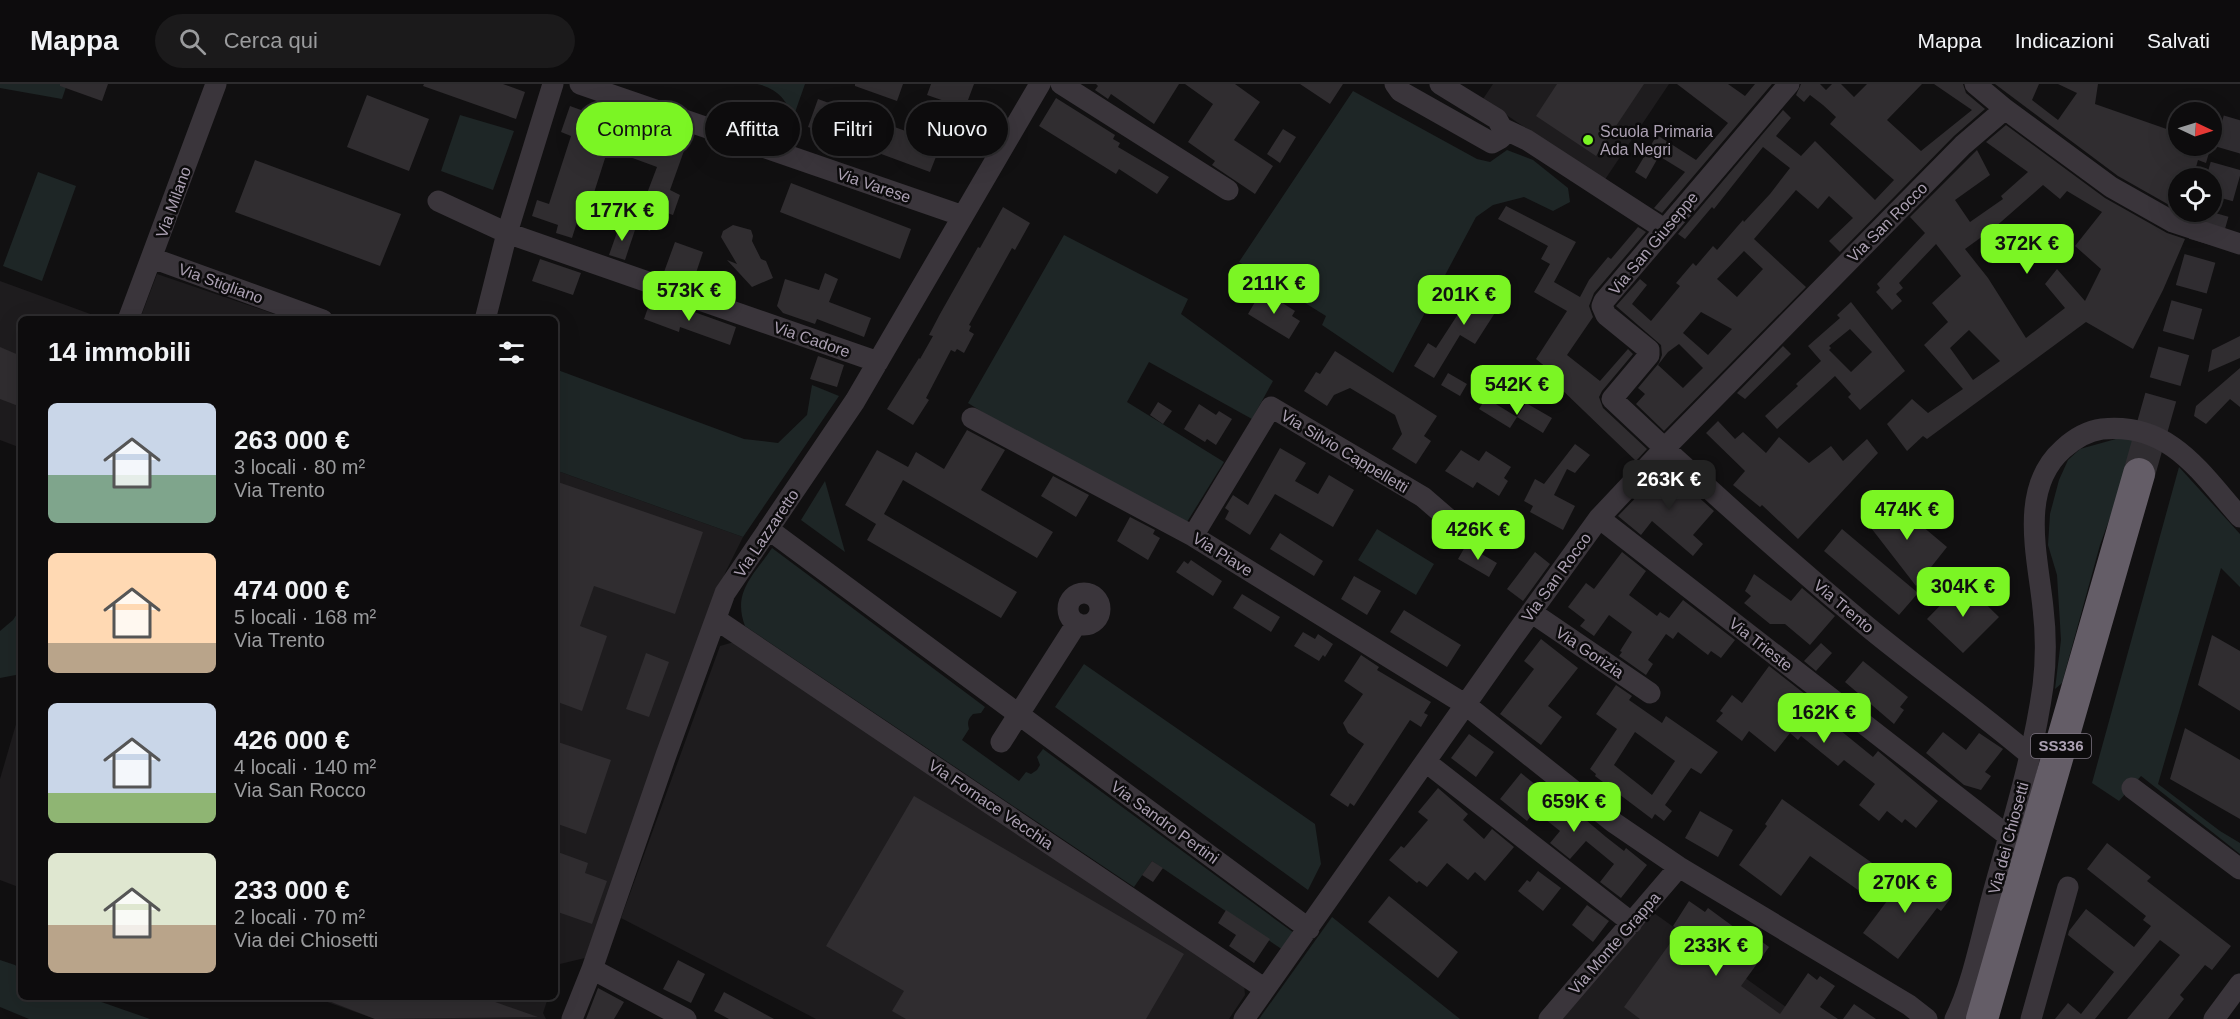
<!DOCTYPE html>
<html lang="it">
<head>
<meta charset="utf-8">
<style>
  body { margin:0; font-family:Arial,sans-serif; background:#1b1a1b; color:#f1f3f6; height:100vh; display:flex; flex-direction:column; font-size:22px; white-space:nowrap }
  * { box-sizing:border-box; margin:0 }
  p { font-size:20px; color:#9a9b9d }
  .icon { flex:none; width:33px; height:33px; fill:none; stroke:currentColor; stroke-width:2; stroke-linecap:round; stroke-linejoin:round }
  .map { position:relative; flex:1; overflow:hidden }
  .side { position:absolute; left:18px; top:232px; width:540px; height:684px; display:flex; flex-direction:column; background:#0d0c0d; border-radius:9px; box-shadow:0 6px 24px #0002,0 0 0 2px #2d2c2e }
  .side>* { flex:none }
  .hud { position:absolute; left:576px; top:18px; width:570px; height:54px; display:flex; gap:12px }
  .needle { width:39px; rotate:94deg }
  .buttons { position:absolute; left:2168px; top:18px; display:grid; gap:12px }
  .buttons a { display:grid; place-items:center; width:54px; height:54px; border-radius:50%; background:#0d0c0d; box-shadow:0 6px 24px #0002,0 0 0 2px #2d2c2e; font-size:30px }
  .price { position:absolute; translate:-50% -51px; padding:0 14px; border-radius:12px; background:#7bf524; color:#111; font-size:20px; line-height:39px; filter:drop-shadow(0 2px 3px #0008) }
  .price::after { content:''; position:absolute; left:50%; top:36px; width:18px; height:14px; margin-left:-9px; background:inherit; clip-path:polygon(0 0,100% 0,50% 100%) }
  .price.current { background:#222; color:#fff }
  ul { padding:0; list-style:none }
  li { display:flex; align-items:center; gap:18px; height:150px; padding:0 30px }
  li span { display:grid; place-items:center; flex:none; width:168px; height:120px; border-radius:9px; color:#555 }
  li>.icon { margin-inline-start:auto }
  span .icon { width:72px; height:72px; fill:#fffc; stroke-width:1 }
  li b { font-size:26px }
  h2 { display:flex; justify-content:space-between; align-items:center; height:72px; padding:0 30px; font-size:26px }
  .chip { padding:0 21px; border-radius:27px; background:#0d0c0d; box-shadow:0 6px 24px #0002,0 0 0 2px #2d2c2e; font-size:21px; line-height:54px }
  .chip.current { background:#7bf524; color:#111 }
  header { display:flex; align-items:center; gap:36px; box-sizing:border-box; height:84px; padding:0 30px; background:#0d0c0d; border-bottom:2px solid #2d2c2e }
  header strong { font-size:28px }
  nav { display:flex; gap:33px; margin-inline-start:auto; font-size:21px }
  .search { width:420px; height:54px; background:#1b1a1b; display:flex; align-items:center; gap:15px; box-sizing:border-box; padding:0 21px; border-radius:33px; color:#9a9b9d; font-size:22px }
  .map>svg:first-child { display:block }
</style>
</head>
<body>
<header>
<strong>Mappa</strong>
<div class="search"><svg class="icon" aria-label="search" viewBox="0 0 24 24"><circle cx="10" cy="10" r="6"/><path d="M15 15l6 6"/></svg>Cerca qui</div>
<nav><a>Mappa</a><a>Indicazioni</a><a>Salvati</a></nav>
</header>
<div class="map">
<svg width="2240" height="935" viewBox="0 0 2240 935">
  <rect width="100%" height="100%" fill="#111011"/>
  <!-- built -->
  <path fill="#1e1c1e" d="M1493 0H1669L1604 97 1483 15Z
    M157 190 289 235H140Z
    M0 197 104 235 21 236V364L0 356Z
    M555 386 743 453 726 487 585 874 560 880 555 893Z
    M734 558 1244 899 1245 911 1229 935H816L621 834 720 562Z
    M21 623V804L0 796V695Z
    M1654 829 1803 935H1560Z
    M316 914H548L543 929 546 935H375Z"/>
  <!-- green -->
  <path fill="#1e2626" d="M0 0H67L62 15 0 4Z
    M757 0H805L793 34C787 16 777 4 757 0Z
    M1353 7 1477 75 1490 78 1507 66 1533 76 1568 104 1570 118 1553 127 1524 113 1493 121 1476 133 1393 289 1322 241 1326 232 1239 178Z
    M460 31 514 47 493 106 441 87Z
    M38 88 76 102 42 197 3 182Z
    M1064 151 1188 215 1181 230 1273 297 1252 335 1149 278 1127 318 1224 378 1187 438 1021 352 968 319Z
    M555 285 744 355 778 359 807 331 812 301 839 312 743 453 555 386Z
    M2123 353 2139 354 2100 461 2062 599 2055 605 2061 556 2057 491 2048 461 2050 430 2059 396 2068 376 2080 365Z
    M2179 383 2240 450V503L2221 484 2158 700 2220 747 2240 759V770L2141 692 2119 717 2092 699Z
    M825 397 845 468 801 436Z
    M1377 445 1434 480 1416 511 1358 476Z
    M772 464 985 623 981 629 973 630C968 635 967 638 969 645L962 656 1019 697 1026 688 1031 690 1037 686 1040 681 1037 673 1043 665 1294 849 1283 866 1152 777 1134 803 745 542C732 508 754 491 772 464Z
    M21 524V590L0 594V547L13 536Z
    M1084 580 1315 740 1321 780 1308 806 1055 623Z
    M1332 833 1460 935H1259Z
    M0 876 15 881 21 886V914H90L150 935H29L0 923Z"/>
  <!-- building -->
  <path fill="#302d30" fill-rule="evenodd" d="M60 0H108L102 17 60 2Z
    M424 0H503L525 8 516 35 423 2Z
    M855 0H903L897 17 855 2Z
    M931 0H974L965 24 927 11Z
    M1096 0H1179L1154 40 1111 10 1108 15 1095 6 1098 2Z
    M1185 0H1235L1260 18 1234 56 1273 82 1255 110 1212 81 1215 77 1188 58 1213 20Z
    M1300 0H1343L1330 20Z
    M1557 0H1644L1596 72 1536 32Z
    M1677 0H1728L1745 12 1755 0H1772L1662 129 1654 124 1685 88 1659 72 1646 95 1635 88 1657 51 1696 76 1728 39Z
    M1801 0H1820L1826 6 1832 0H1841L1854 13 1867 0H1922L1887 36 1921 67 1972 26 1934 0H1963L1966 9 1985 25 1954 52 1840 168 1829 157 1853 134 1829 112 1818 125 1796 106 1754 155 1806 203 1664 347 1636 320 1645 310 1638 304 1659 279 1662 271 1661 261 1616 222 1640 195 1647 201 1632 220 1651 237 1680 202 1676 199 1693 179 1696 182 1713 162 1717 166 1743 136 1744 138 1770 110 1790 84 1763 63 1714 125 1712 123 1685 155 1678 150 1783 26 1791 34 1776 52 1801 72 1815 57 1875 116 1894 96 1830 40 1836 33 1823 21 1810 11 1804 18 1796 11ZM1744 167 1763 185 1737 213 1717 195ZM1701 228 1732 245 1708 271 1683 249ZM1679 260 1703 284 1683 304 1658 281 1668 268Z
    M1995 0H2039L2032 16 2058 36 2077 9 2058 0H2098L2095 20 2178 49V62H2211L2206 79 2198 76 2193 94H2178V126L2118 92Z
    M367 11 429 35 409 87 347 63Z
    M1056 14 1115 51 1113 55 1120 59 1118 63 1169 93 1157 110 1119 85 1116 90 1039 42Z
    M818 15 941 60 930 88 808 43Z
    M570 22 685 64 670 106 680 111 673 131 658 126 650 147 635 141 657 83 608 65 592 115 585 113 572 154 556 149 558 141 532 132 537 116 549 120 571 52 561 48Z
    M2006 41 2105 114 2167 149 2185 155 2163 206 2133 265 2086 238 1927 355 1923 352 1907 367 1887 340 1912 315 1928 329 1963 305 1924 261 1948 238 1932 219 1961 192 1936 160 1899 199 1903 204 1896 210 1902 217 1892 226 1876 208 1880 204 1877 200 1925 149 1910 133 1977 66 1990 91 1955 116 1970 138 2003 115 2001 112 2028 88 1986 58ZM2043 101 2060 115 2067 107 2102 128 2075 162 2101 185 2085 217 2057 185 2045 200 2065 224 2026 254 1988 194 1965 165 1994 144ZM1969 246 2000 277 1973 296 1950 264Z
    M1283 45 1296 53 1280 79 1267 70Z
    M255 76 401 130 380 182 235 128Z
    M791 99 911 145 900 175 780 128Z
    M1506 122 1576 158 1554 198 1580 213 1589 196 1608 173 1611 175 1638 143 1646 148 1594 209 1589 222 1593 233 1567 271 1600 297 1628 265 1633 270 1602 307 1599 313 1603 324 1647 365 1636 377 1557 301 1559 294 1536 275 1567 227 1534 208 1550 180 1541 175 1548 162 1498 135Z
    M1003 123 1030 139 1015 166 1012 164 969 241 971 242 969 247 974 250 964 269 957 265 955 268 951 266 926 314 929 316 913 341 887 325 919 274 920 275 933 252 929 251 940 230 978 163 980 164Z
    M620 140 635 146 625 176 609 171Z
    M733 141 751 146 753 152 752 157 761 175 766 177 773 194 752 203 727 176 737 180 721 153 723 147Z
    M675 158 703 168 693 198 664 188Z
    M540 175 581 189 573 211 532 197Z
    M825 189 838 195 829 218 871 234 864 253 817 235 815 240 783 229 777 222 785 195 819 206Z
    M1482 193 1507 210 1475 260 1460 251 1434 294 1414 282 1428 259 1436 264Z
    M1262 206 1295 227 1292 232 1300 237 1289 255 1248 230Z
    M658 215 736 243 730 261 680 243 679 248 644 235 649 221 655 224Z
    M1851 218 1905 287 1860 326 1848 313 1851 310 1835 292 1777 345 1765 332 1798 302 1796 300 1821 277 1808 262 1840 234 1837 231ZM1850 245 1872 268 1851 288 1829 266 1831 264 1829 262Z
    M2240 252V274L2208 288 2212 266Z
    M1783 262 1791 270 1745 315 1737 309Z
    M0 263 21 272V323L0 315Z
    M1335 267 1437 332 1424 352 1431 357 1416 380 1392 365 1402 350 1395 331 1350 304 1334 311 1327 322 1304 307 1316 288 1320 290Z
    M818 272 844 281 837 303 810 295Z
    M2240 284V323L2230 315 2206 340 2194 332 2196 322Z
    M1448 289 1467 300 1460 312 1441 301Z
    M1486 314 1517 333 1526 319 1552 334 1543 349 1517 333 1510 344 1479 325Z
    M1158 318 1172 327 1163 340 1150 331Z
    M1199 320 1216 331 1219 327 1232 335 1216 361 1207 355 1205 358 1184 345Z
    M1718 337 1735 355 1743 348 1766 369 1779 353 1809 379 1831 362 1843 377 1867 355 1878 369 1798 455 1762 421 1760 423 1733 401 1745 387 1706 349Z
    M967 346 1005 366 981 406 1053 448 1037 474 903 396 884 430 1017 508 1001 534 867 456 876 440 845 421 877 366 908 383 916 368 944 385Z
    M1575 360 1590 371 1575 389 1567 385 1554 411 1575 422 1563 446 1530 428 1533 422 1524 417 1535 395 1544 400Z
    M1280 364 1306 379 1295 397 1318 410 1329 391 1354 406 1333 443 1275 410 1250 451 1225 435 1229 427 1225 424 1233 411 1248 421Z
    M1461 366 1479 377 1486 367 1511 383 1504 394 1508 397 1499 412 1477 398 1473 404 1445 387Z
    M1666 384 1714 427 1693 451 1703 460 1693 472 1652 437 1641 451 1618 432 1646 403 1648 405Z
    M1053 392 1089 411 1076 433 1041 412Z
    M555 397 703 448 675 530 594 502 580 542 607 552 582 627 555 617Z
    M1890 415 1947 463 1916 502 1868 440Z
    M1130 433 1155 446 1153 450 1160 454 1148 476 1117 457Z
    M1842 445 1918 509 1899 531 1824 467Z
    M1280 449 1323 477 1314 492 1270 465Z
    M1466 461 1497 479 1489 493 1458 475Z
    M1535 468 1550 480 1523 517 1507 505Z
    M1622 468 1646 487 1629 511 1657 532 1660 528 1669 534 1683 516 1735 556 1721 574 1711 567 1708 571 1678 548 1673 555 1666 550 1648 576 1653 580 1646 591 1619 572 1622 568 1620 567 1632 548 1609 531 1594 552 1580 542 1585 536 1568 523 1586 499 1594 505Z
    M1191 476 1222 497 1213 512 1176 488 1184 477 1188 480Z
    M1754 490 1791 517 1802 504 1835 532 1810 561 1785 540H1770L1744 519 1751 512 1745 507Z
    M1354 492 1381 507 1367 531 1341 515Z
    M1963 498 1999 533 1963 569 1927 535Z
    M1242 510 1280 533 1271 548 1233 524Z
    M1404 526 1461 561 1447 583 1390 548Z
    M1303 548 1315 555 1318 550 1333 560 1325 573 1323 571 1319 577 1294 562Z
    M2212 551 2240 567V627L2198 601Z
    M1541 555 1578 584 1548 622 1562 633 1541 661 1500 630 1534 585 1524 577Z
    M1821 559 1832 569 1816 587 1804 577Z
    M646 569 669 578 649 633 626 625Z
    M1361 571 1379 583 1377 586 1431 618 1424 629 1428 631 1421 643 1410 636 1354 722 1350 719 1348 723 1330 711 1364 660 1348 649 1343 639 1363 610 1344 597Z
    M1863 577 1908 613 1900 623 1904 626 1894 640 1845 598Z
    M1769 582 1823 624 1819 629 1873 673 1878 667 1938 717 1916 744 1905 735 1902 739 1887 727 1879 737 1859 721 1875 700 1844 676 1838 682 1801 652 1798 656 1790 649 1775 668 1749 647 1742 657 1716 637 1723 629 1720 627 1732 611 1742 619Z
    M1616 601 1632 612 1629 616 1662 639 1666 632 1718 668 1701 690 1691 684 1665 721 1672 727 1664 737 1655 730 1652 735 1595 692 1596 690 1590 685 1617 645 1596 630ZM1635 648 1675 677 1652 711 1614 681Z
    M2185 644 2240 676V735L2170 695Z
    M1943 648 1966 666 1979 649 2003 665 1985 688 1991 692 1981 706 1964 701 1926 669Z
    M1469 650 1494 668 1476 693 1451 674Z
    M555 657 611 676 586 750 555 739Z
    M1521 689 1571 729 1574 726 1606 753 1624 767 1626 764 1647 781 1621 814 1600 798 1614 780 1586 757 1570 775 1550 759 1560 747 1535 727 1527 737 1500 715Z
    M1438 704 1468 730 1463 736 1484 755 1492 745 1514 763 1485 797 1475 788 1468 796 1447 779 1427 803 1419 797 1417 799 1389 776 1401 762 1404 764 1428 736 1418 728Z
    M914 712 1184 870 1146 935H906L892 927 904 907 826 862Z
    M1782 715 1875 781 1858 806 1810 772 1781 812 1739 781 1767 742 1765 740Z
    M1700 727 1733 746 1718 773 1685 754Z
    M2107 759 2151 793 2147 797 2231 862 2212 886 2205 881 2180 911 2184 915 2168 935H2127L2180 871 2160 856 2095 935H2055L2068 919 2081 930 2114 888 2068 851 2069 847 2086 825 2134 863 2151 842 2143 836 2146 832 2087 785Z
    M555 767 588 779 585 789 607 797 592 840 555 827Z
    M1152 777 1163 784 1153 798 1142 791Z
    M1911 785 1950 815 1941 827 1937 824 1898 875 1863 849Z
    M1538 787 1561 804 1543 827 1518 807 1527 796 1530 798Z
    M1389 812 1458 868 1438 894 1368 838Z
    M1689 817 1705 828 1708 824 1742 849 1745 845 1769 863 1741 902 1780 930 1808 889 1817 896 1820 892 1835 902 1820 923 1838 935H1640L1624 923 1679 847 1673 842Z
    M1587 821 1609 837 1593 858 1572 841Z
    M1226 826 1270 855 1254 879 1229 862 1236 851 1218 839Z
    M678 876 705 890 691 919 663 905Z
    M598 904 624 918 614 935H586Z
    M724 908 774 935H729L714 927Z
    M321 914H484L538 933 375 935Z
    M1854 920 1876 935H1843Z"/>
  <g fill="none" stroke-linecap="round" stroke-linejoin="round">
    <!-- highway-tunnel -->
    <path stroke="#302d31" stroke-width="32" stroke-dasharray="32 16" stroke-linecap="butt" d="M2139 390 2240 33"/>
    <!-- minor -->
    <path stroke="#3a353b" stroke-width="21" d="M580 0 963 132
      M1061 0 1228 106
      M1395 0 1400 7 1492 59 1501 54 1502 44 1497 35 1440 0
      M1789 0 1604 217 1602 222 1606 231 1649 266V271L1612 315C1693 392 1777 467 1863 539 1917 584 1976 625 2030 671
      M1975 0 2005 25 2111 103 2173 138 2240 160
      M1502 44 1527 56 1664 145
      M438 117 507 149 878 278
      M152 174 323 236
      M128 236 216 0
      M485 236 507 149 553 0
      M972 334 1193 452 1466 621 1613 738 1679 783 1909 921 1927 935
      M1599 434 2008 752
      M768 445 1309 845
      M1193 452 1271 323 1423 413 1452 438
      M1068 525a16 16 0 1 1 32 0a16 16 0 1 1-32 0Z
      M1531 528 1650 609
      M717 536 1265 905
      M1001 658 1077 539
      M1426 678 1632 839
      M2132 704 2240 785
      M592 885 686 935
      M572 935 592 885 666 671 725 509 855 317 1040 0
      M1244 935 1511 556 1599 434 1664 365 1963 61 2005 25
      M1549 935 1679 783
      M1955 935C1972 902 1982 850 1992 813 2011 743 2033 674 2043 602 2046 577 2046 549 2043 524 2038 473 2018 405 2063 365 2074 355 2087 347 2102 345 2170 338 2200 388 2240 433
      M2031 935 2068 803
      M2214 935 2240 900"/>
    <!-- highway -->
    <path stroke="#645d67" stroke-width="32" d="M1982 935 2139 390"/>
  </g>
  <!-- markers -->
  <circle fill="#7bf524" stroke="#0c0b0c" stroke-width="2" cx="1588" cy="56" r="6"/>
  <g text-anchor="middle" stroke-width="5" stroke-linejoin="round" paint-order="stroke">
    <!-- shield labels -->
    <rect fill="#0c0b0c" stroke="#7c7481" stroke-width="1.5" x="2031" y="650" width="60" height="24" rx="4.5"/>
    <g font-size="15" font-weight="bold" fill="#aca1b3">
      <text x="2061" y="667">SS336</text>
    </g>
    <!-- poi labels -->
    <g font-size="16" fill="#aca1b3" stroke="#0c0b0c" text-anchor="start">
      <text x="1600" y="53">Scuola Primaria<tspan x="1600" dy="18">Ada Negri</tspan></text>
    </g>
    <!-- street labels -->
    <g font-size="16" fill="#aca1b3" stroke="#0c0b0c">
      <text transform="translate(874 101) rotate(19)" y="6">Via Varese</text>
      <text transform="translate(173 118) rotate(-70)" y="6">Via Milano</text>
      <text transform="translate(1887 138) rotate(-45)" y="6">Via San Rocco</text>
      <text transform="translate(1653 159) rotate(-50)" y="6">Via San Giuseppe</text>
      <text transform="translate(221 199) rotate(20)" y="6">Via Stigliano</text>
      <text transform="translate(812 255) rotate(19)" y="6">Via Cadore</text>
      <text transform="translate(1345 367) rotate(31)" y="6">Via Silvio Cappelletti</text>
      <text transform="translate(766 449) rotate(-56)" y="6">Via Lazzaretto</text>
      <text transform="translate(1223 470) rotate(32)" y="6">Via Piave</text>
      <text transform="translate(1556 493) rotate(-54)" y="6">Via San Rocco</text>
      <text transform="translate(1844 522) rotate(40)" y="6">Via Trento</text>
      <text transform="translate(1761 560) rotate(38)" y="6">Via Trieste</text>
      <text transform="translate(1590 568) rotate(34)" y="6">Via Gorizia</text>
      <text transform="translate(991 720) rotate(34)" y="6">Via Fornace Vecchia</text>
      <text transform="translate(1165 738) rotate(36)" y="6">Via Sandro Pertini</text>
      <text transform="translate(2008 754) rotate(-75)" y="6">Via dei Chiosetti</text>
      <text transform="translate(1614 859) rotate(-49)" y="6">Via Monte Grappa</text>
    </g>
  </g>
</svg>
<div class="buttons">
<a><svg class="needle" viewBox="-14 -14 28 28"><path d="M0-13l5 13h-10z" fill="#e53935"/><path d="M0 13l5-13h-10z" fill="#9a9b9d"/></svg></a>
<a><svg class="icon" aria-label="locate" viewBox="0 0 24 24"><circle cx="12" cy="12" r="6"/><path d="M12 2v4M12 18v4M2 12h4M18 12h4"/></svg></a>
</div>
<b class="price" style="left:622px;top:158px">177K €</b>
<b class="price" style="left:2027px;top:191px">372K €</b>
<b class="price" style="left:1274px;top:231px">211K €</b>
<b class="price" style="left:689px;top:238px">573K €</b>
<b class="price" style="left:1464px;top:242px">201K €</b>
<b class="price" style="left:1517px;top:332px">542K €</b>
<b class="price current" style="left:1669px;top:427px">263K €</b>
<b class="price" style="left:1907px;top:457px">474K €</b>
<b class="price" style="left:1478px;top:477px">426K €</b>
<b class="price" style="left:1963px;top:534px">304K €</b>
<b class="price" style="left:1824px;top:660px">162K €</b>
<b class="price" style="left:1574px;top:749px">659K €</b>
<b class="price" style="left:1905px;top:830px">270K €</b>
<b class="price" style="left:1716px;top:893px">233K €</b>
<div class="hud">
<a class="chip current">Compra</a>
<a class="chip">Affitta</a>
<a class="chip">Filtri</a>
<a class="chip">Nuovo</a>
</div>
<section class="side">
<h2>14 immobili<svg class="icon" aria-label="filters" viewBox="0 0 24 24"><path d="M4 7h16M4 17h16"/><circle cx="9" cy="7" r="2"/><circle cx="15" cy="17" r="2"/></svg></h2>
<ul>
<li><span style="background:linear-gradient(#c9d6e8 60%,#7fa58c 0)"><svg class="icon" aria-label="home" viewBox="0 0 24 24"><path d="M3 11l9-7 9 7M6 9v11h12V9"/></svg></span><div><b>263 000 €</b><p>3 locali · 80 m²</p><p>Via Trento</p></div></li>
<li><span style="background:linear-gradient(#ffd9b3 75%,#b9a48a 0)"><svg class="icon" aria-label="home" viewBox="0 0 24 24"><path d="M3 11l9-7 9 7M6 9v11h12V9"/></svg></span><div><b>474 000 €</b><p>5 locali · 168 m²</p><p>Via Trento</p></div></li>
<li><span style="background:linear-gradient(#c9d6e8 75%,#8fb573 0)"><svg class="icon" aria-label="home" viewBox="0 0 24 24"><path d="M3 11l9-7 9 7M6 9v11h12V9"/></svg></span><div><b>426 000 €</b><p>4 locali · 140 m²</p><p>Via San Rocco</p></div></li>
<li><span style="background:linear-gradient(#dfe7d0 60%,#b9a48a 0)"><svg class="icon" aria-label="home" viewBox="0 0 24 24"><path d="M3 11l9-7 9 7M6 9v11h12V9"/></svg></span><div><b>233 000 €</b><p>2 locali · 70 m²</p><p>Via dei Chiosetti</p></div></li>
</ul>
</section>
</div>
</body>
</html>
